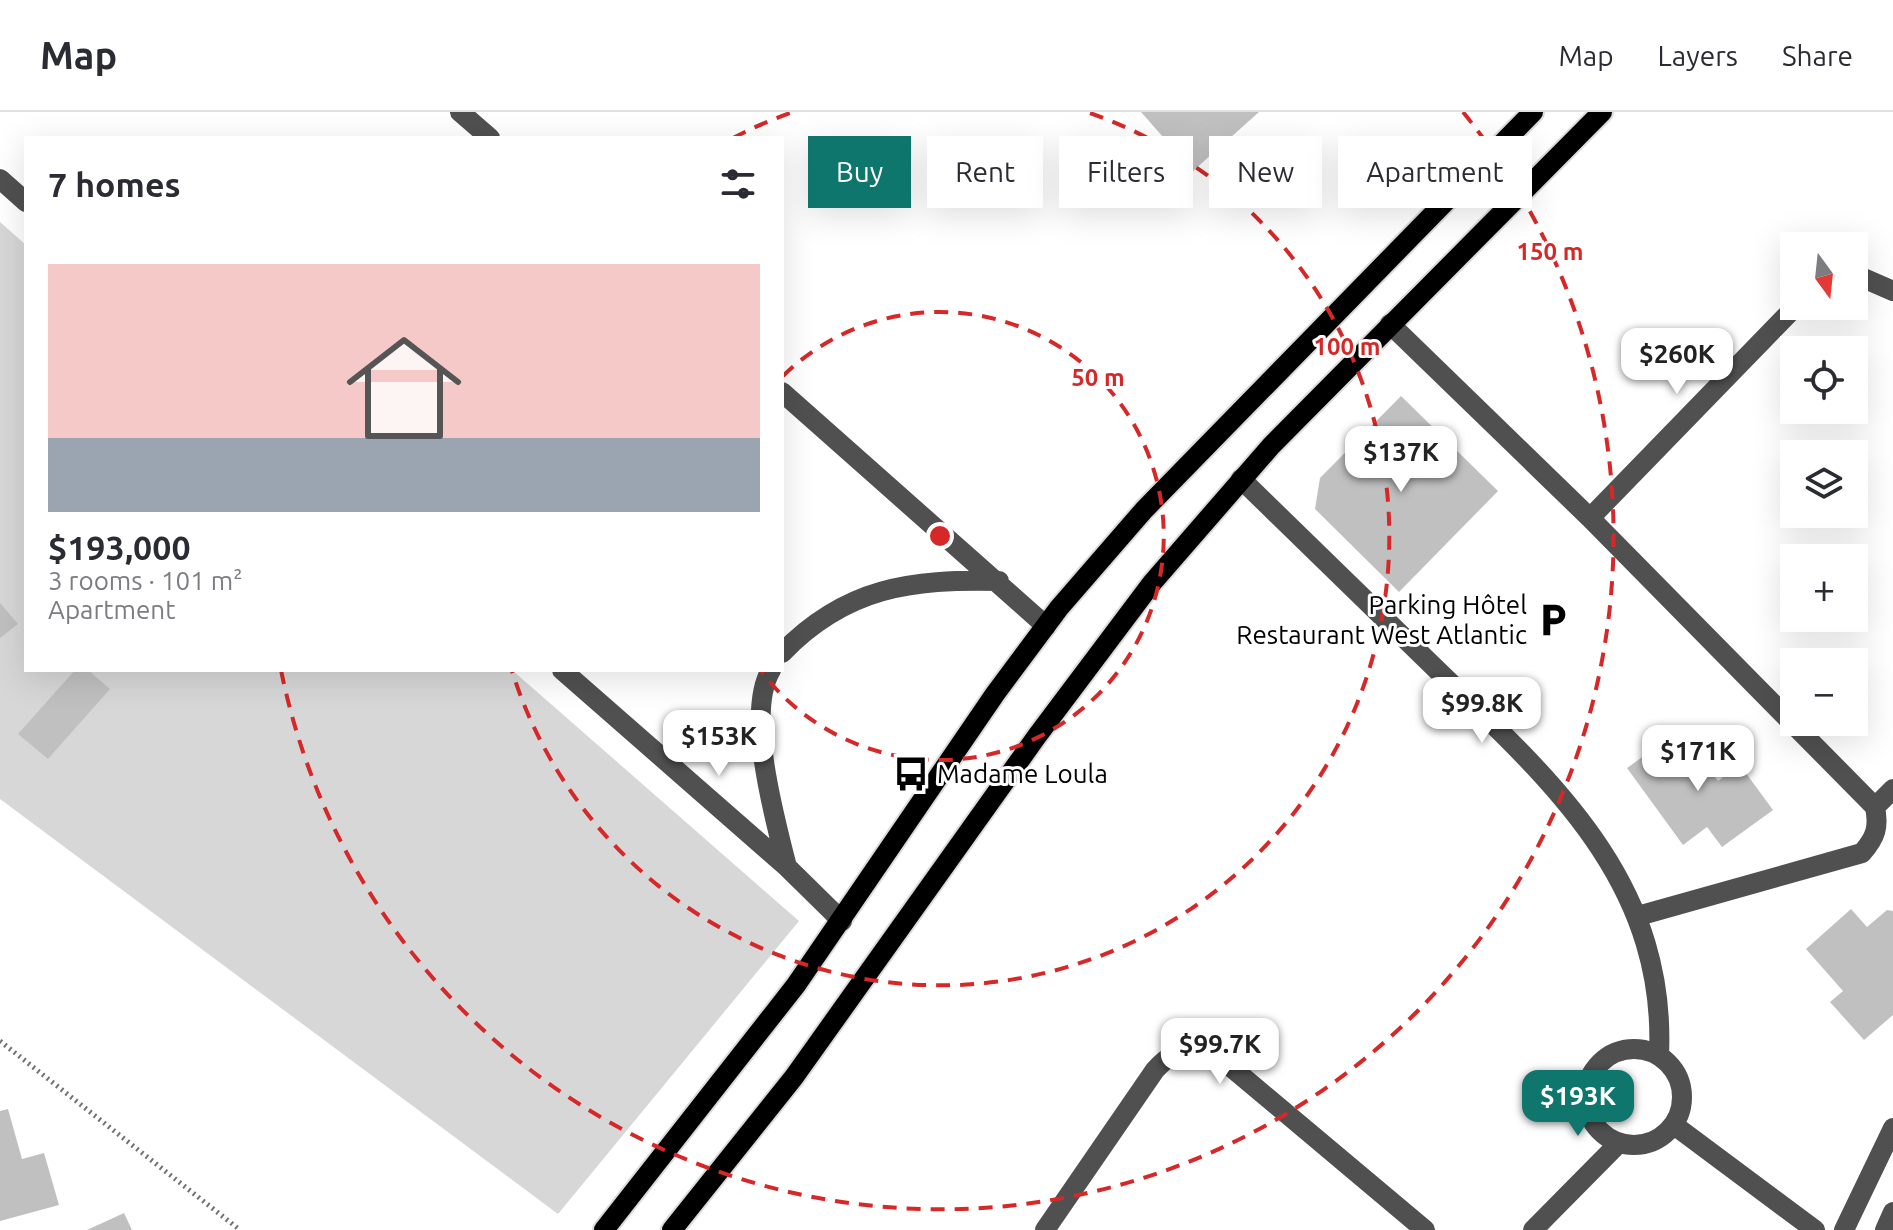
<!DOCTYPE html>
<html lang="en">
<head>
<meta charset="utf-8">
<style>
  body { margin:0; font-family:Ubuntu,sans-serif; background:#f2f2f3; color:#2b2b33; height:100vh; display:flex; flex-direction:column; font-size:30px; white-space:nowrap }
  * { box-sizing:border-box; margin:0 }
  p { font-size:26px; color:#7c7c81 }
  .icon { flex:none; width:44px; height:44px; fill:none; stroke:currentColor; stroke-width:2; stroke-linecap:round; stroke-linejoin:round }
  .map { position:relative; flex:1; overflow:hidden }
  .drawer { position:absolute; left:24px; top:24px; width:760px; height:536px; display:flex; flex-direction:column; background:#fff; border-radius:0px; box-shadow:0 8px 32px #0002 }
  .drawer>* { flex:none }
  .hud { position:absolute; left:808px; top:24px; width:760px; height:72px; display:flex; gap:16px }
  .needle { width:52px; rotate:165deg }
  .buttons { position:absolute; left:1780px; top:120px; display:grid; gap:16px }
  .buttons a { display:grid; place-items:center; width:88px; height:88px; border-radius:0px; background:#fff; box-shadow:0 8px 32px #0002; font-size:40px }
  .price { position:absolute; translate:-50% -68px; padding:0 18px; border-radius:16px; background:#fff; color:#222; font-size:26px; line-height:52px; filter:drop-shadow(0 2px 4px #0008) }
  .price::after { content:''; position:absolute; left:50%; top:48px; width:24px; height:18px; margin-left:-12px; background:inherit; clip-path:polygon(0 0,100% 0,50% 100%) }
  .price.on { background:#0f766e; color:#fff }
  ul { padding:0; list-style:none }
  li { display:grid; align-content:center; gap:16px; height:424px; padding:0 24px }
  li span { display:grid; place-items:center; height:248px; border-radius:0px; color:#555 }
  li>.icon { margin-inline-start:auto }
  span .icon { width:144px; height:144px; fill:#fffc; stroke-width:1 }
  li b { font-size:34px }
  h2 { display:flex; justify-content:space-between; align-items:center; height:96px; padding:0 24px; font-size:34px }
  .chip { padding:0 28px; border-radius:0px; background:#fff; box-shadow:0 8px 32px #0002; font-size:28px; line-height:72px }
  .chip.on { background:#0f766e; color:#fff }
  header { display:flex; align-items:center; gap:48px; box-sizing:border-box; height:112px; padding:0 40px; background:#fff; border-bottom:2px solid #e1e1e2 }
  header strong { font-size:38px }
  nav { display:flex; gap:44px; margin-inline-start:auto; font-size:28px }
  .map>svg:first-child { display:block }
</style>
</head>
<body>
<header>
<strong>Map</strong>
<nav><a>Map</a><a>Layers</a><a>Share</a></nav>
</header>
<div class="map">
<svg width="1893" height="1118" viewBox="0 0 1893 1118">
  <rect width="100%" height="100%" fill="#fff"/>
  <!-- green -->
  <path fill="#d7d7d7" d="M0 110 26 133V558H512L799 809 558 1102 0 687Z"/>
  <!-- building -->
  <path fill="#c0c0c0" d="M1141 0H1259L1193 59Z
    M1401 284 1498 379 1399 480 1315 397 1320 366Z
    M0 491 18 512 0 526Z
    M75 558H88L110 577 48 647 18 622Z
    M1680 618 1718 669 1740 653 1773 698 1722 735 1707 715 1683 733 1627 656Z
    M1851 797 1867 815 1887 798 1893 799V903L1864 928 1830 890 1843 879 1806 837Z
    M8 997 22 1047 44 1041 59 1093 0 1109V999Z
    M124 1101 132 1118H87Z"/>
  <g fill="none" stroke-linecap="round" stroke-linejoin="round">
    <!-- major casing -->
    <g stroke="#dbdbdb" stroke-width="24">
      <path id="major" d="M604 1118 796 873 995 582 1059 496 1144 398 1533 0
        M672 1118 794 965 1037 624 1152 471 1271 334 1602 0"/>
    </g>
    <!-- path -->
    <path stroke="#727272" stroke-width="5" stroke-dasharray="2 4" stroke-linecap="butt" d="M0 929 240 1118"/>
    <!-- minor -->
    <path stroke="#505050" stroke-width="20" d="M460 0 490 26
      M0 67 26 90
      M1854 162 1893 179
      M1390 212 1590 406 1875 695C1879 715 1876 725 1862 741L1638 804
      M782 280 1046 514
      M1241 367C1305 429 1369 491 1433 554 1548 666 1667 767 1659 943
      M1590 406 1796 194
      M782 541C846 475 911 467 999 469
      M562 558 787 755 842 809
      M771 558C745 601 775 707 787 755
      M1875 695 1893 677
      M1586 985a48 48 0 1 1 96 0a48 48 0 1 1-96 0Z
      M1674 1013 1815 1118
      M1045 1118 1155 958C1179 932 1196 930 1225 950L1425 1118
      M1533 1118 1619 1031
      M1844 1118 1893 1016
      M1885 1118 1893 1100"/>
    <!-- major -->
    <use href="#major" stroke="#000" stroke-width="20"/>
  </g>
  <!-- distance rings -->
  <g fill="none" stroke="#d62828" stroke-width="4" stroke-dasharray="14 10">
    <path d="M783 264A224 224 0 1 1 761 559"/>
    <path d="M733 26A449 449 0 0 1 790 1M1090 1A449 449 0 1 1 512 559"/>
    <path d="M1463 0A673 673 0 1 1 281 558"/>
  </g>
  <!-- icons -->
  <defs>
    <g id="parking-bare" transform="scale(2.76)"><path d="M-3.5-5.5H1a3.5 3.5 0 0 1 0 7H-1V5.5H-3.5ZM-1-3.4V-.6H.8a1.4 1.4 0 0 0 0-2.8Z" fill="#000" stroke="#fff" stroke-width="2.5" paint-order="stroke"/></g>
    <g id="bus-bare" transform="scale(2.76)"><path d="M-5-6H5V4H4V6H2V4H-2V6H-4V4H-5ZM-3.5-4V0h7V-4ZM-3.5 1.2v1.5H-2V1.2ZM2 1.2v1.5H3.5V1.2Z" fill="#000" stroke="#fff" stroke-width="2.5" paint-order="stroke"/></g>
  </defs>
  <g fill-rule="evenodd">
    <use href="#parking-bare" x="1553" y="508"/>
    <use href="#bus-bare" x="911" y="662"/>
  </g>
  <g text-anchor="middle" stroke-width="6" stroke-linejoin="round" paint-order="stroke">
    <!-- poi labels -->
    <g font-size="26" fill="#000" stroke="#fff" text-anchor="end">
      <text x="1527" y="502">Parking Hôtel<tspan x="1527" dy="30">Restaurant West Atlantic</tspan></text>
      <text x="937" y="671" text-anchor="start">Madame Loula</text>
    </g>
  </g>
  <circle cx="940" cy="424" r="12" fill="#d62828" stroke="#fff" stroke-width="4"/>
  <g font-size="24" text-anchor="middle" font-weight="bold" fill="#d62828" stroke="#fff" stroke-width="6" stroke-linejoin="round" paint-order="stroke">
    <text x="1550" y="148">150 m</text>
    <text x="1347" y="243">100 m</text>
    <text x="1098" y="274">50 m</text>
  </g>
</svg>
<div class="buttons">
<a><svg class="needle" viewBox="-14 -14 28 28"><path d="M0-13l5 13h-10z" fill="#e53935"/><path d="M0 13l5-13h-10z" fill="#7c7c81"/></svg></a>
<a><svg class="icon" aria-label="locate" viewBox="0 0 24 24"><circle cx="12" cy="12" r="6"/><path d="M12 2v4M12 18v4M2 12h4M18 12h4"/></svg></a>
<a><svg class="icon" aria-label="layers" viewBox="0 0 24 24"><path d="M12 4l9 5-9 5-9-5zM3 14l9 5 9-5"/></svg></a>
<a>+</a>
<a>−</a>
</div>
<b class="price" style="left:1677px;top:284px">$260K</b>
<b class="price" style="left:1401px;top:382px">$137K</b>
<b class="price" style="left:1482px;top:633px">$99.8K</b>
<b class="price" style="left:719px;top:666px">$153K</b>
<b class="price" style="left:1698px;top:681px">$171K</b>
<b class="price" style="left:1220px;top:974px">$99.7K</b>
<b class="price on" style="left:1578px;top:1026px">$193K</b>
<div class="hud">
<a class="chip on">Buy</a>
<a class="chip">Rent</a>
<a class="chip">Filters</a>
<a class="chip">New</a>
<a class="chip">Apartment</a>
</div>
<section class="drawer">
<h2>7 homes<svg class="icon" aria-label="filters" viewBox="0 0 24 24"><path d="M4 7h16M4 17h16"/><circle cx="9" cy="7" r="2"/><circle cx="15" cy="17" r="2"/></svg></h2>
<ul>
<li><span style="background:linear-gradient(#f6c9c9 70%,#9aa5b1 0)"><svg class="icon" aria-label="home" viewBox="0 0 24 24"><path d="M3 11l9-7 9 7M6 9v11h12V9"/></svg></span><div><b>$193,000</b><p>3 rooms · 101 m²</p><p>Apartment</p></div></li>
</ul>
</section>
</div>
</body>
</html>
